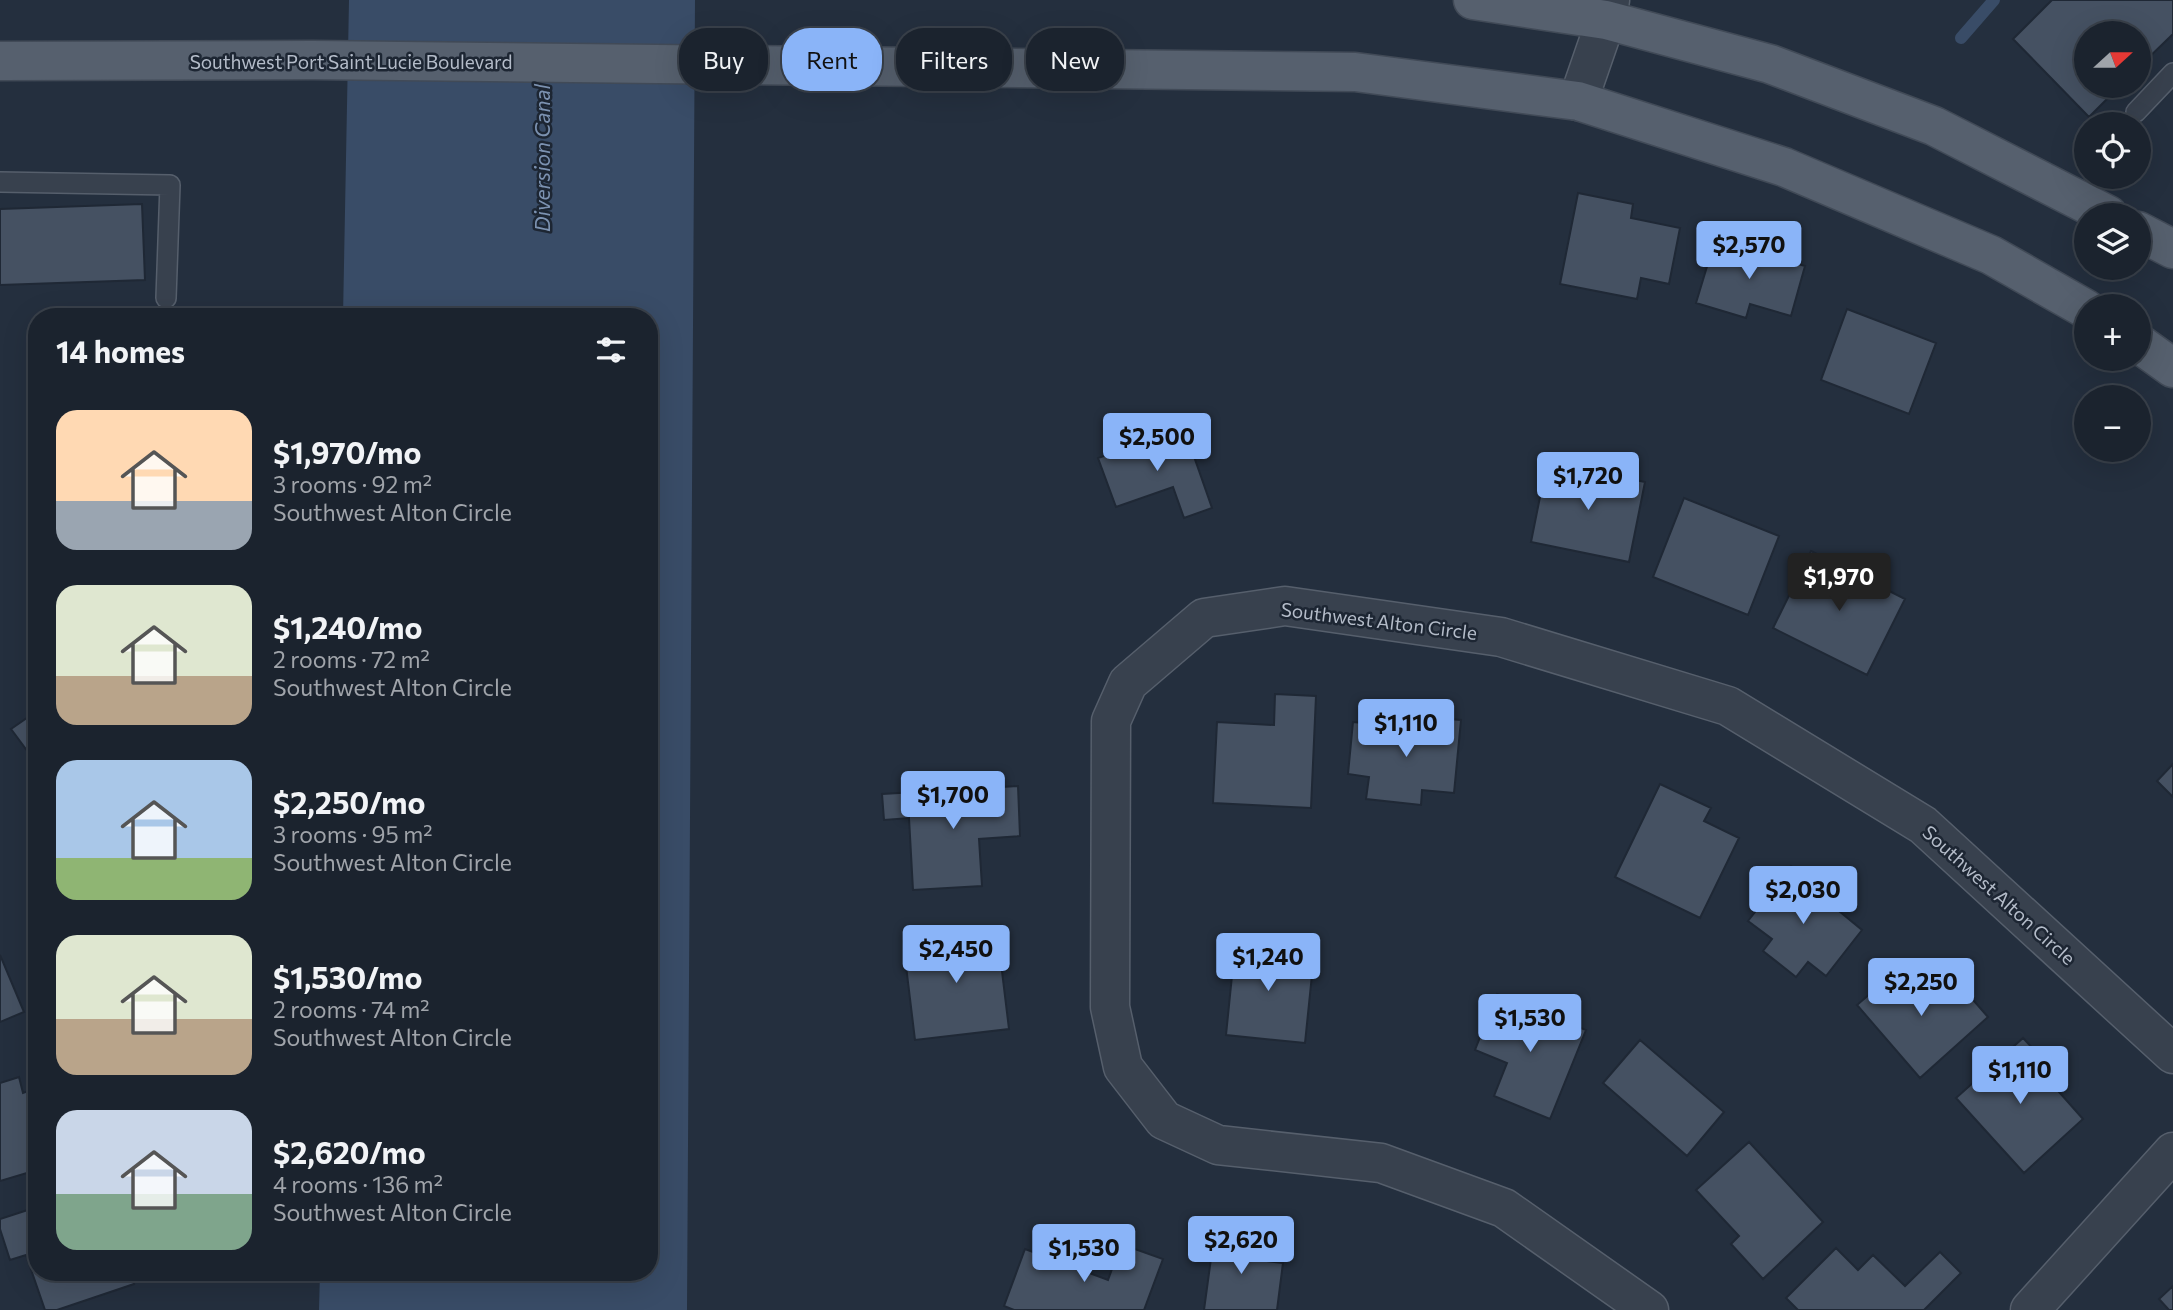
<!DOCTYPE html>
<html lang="en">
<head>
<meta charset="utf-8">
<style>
  body { margin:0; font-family:Commissioner,sans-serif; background:#282f3a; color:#f1f3f6; height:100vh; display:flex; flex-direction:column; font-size:26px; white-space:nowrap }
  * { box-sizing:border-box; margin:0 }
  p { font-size:23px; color:#a0a4aa }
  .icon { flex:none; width:38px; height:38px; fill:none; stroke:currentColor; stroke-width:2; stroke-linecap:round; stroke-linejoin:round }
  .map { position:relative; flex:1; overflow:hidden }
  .details { position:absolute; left:28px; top:308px; width:630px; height:973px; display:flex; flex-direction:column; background:#1b232e; border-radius:28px; box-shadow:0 7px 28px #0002,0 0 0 2px #39404a }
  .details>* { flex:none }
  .top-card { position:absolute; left:679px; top:28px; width:665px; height:63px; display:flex; gap:14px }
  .needle { width:46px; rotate:69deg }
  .controls { position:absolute; left:2074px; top:21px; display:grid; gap:14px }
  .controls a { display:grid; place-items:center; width:77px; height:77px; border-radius:50%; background:#1b232e; box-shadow:0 7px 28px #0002,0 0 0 2px #39404a; font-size:35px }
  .price { position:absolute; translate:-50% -60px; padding:0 16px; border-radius:7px; background:#8ab4f8; color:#111; font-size:23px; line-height:46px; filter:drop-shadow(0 2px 4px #0008) }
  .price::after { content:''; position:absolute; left:50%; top:42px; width:21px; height:16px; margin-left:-10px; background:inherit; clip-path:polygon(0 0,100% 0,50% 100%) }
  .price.on { background:#222; color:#fff }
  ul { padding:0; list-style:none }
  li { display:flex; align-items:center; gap:21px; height:175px; padding:0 28px }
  li span { display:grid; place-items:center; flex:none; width:196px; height:140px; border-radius:21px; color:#555 }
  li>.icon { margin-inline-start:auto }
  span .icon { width:84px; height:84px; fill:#fffc; stroke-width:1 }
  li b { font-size:30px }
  h2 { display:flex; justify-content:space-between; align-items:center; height:84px; padding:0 28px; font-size:30px }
  .pill { padding:0 24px; border-radius:28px; background:#1b232e; box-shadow:0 7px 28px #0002,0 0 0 2px #39404a; font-size:24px; line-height:63px }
  .pill.on { background:#8ab4f8; color:#111 }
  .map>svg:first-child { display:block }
</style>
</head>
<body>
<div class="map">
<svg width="2173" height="1310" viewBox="0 0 2173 1310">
  <rect width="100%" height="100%" fill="#242f3e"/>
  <!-- water -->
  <path fill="#394c67" d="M349 0H695L687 1310H319L320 1272H649V317H343Z"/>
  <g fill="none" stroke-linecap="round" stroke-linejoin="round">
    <!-- stream -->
    <path stroke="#394c67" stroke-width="12" d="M1961 38 1994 0"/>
  </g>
  <!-- building -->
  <path fill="#455162" stroke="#1f2835" stroke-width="2" d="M2052 0H2173V34L2138 68V33H2086V86H2120L2089 117 2013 39Z
    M1578 193 1633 204 1631 218 1680 228 1669 284 1641 278 1637 299 1560 284Z
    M142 204 145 280 0 285V209Z
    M1715 240 1805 266 1791 316 1750 304 1746 318 1696 303Z
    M1847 309 1936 343 1909 414 1821 380Z
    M1184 428 1212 508 1184 518 1173 487 1116 507 1098 458Z
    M1547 462 1645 482 1629 562 1531 542Z
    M1684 498 1779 536 1748 615 1653 577Z
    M1811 551 1905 599 1867 675 1773 628Z
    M1275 694 1316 696 1311 808 1213 803 1217 722 1274 725Z
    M37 711V764L11 729Z
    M1416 716 1461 720 1454 793 1422 790 1421 805 1366 799 1369 777 1348 774 1353 722 1414 728Z
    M2173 764V797L2157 781Z
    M1660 784 1711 808 1704 821 1739 838 1700 918 1615 877Z
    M1018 786 1020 836 979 839 982 886 913 890 909 818 884 820 882 794Z
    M1791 866 1814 885 1811 888 1862 930 1826 976 1808 962 1796 977 1763 951 1772 939 1748 921Z
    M997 930 1009 1029 915 1040 903 941Z
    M1236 936 1279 940 1277 961 1313 965 1305 1043 1226 1035Z
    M0 955 24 1012 0 1022Z
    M1908 961 1943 1001 1961 986 1988 1017 1920 1078 1857 1005Z
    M1497 994 1586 1030 1550 1119 1494 1096 1507 1063 1475 1050Z
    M2023 1038 2051 1068 2044 1075 2083 1119 2024 1173 1956 1098Z
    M1640 1040 1724 1112 1687 1156 1603 1083Z
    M19 1077 23 1093 37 1088V1170L0 1181V1083Z
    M1749 1142 1823 1222 1763 1279 1731 1244 1739 1236 1696 1190Z
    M37 1207V1272H130L134 1284 57 1310H45L26 1255 10 1260 0 1229V1219Z
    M1215 1229 1253 1234 1251 1259 1283 1263 1277 1310H1204Z
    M1121 1244 1163 1259 1144 1310H1014L1004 1306 1025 1249 1108 1280Z
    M1836 1248 1858 1270 1873 1255 1905 1286 1940 1252 1961 1273 1924 1310H1798L1786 1298Z
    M2173 1286V1310H2169L2159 1299Z"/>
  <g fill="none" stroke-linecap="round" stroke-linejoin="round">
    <!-- service casing -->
    <g stroke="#565f6c" stroke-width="22">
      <path id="service" d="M2136 112 2173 73
        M0 182 170 185 166 298"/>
    </g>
    <!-- minor casing -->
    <g stroke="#565f6c" stroke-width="41">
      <path id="minor" d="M1578 101 1606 20 1610 0
        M1649 1310 1504 1208 1381 1163 1218 1145 1164 1120 1123 1067 1110 1007 1111 721 1128 683 1204 618 1285 606 1501 637 1728 706 1923 825 2173 1054
        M2030 1310 2173 1152"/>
    </g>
    <!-- primary casing -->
    <g stroke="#414a57" stroke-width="41">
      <path id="primary" d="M1473 0 1606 20 1770 64 1934 126 2108 215
        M0 61 313 60 1355 72 1578 101 1784 167 1991 255 2086 309
        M2138 231 2173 249
        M2138 343 2173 368"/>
    </g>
    <!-- service -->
    <use href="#service" stroke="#38414e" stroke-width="19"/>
    <!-- minor -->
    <use href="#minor" stroke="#38414e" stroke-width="38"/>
    <!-- primary -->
    <use href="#primary" stroke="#56606e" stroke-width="38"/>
  </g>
  <g text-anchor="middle" stroke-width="5" stroke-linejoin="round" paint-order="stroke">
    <!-- street labels -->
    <g font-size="19" fill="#b4bcc9" stroke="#1d2633">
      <text x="351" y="69">Southwest Port Saint Lucie Boulevard</text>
      <text transform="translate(1379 621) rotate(7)" y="7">Southwest Alton Circle</text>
      <text transform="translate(1999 895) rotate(42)" y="7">Southwest Alton Circle</text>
    </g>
    <!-- water labels -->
    <g font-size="21" font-style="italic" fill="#7c92b1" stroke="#1d2633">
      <text transform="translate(543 158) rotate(-90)" y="7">Diversion Canal</text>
    </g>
  </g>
</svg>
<div class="controls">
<a><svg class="needle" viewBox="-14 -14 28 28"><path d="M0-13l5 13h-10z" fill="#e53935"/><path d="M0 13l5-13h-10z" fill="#a0a4aa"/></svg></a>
<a><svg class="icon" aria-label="locate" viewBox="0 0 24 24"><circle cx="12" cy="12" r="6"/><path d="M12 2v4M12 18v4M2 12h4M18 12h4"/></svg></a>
<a><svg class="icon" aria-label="layers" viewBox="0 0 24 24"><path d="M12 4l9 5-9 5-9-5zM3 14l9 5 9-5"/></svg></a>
<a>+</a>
<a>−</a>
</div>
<b class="price" style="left:1749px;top:281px">$2,570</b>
<b class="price" style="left:1157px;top:473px">$2,500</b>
<b class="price" style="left:1588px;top:512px">$1,720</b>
<b class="price on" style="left:1839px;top:613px">$1,970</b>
<b class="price" style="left:1406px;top:759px">$1,110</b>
<b class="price" style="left:953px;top:831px">$1,700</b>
<b class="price" style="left:1803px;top:926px">$2,030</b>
<b class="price" style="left:956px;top:985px">$2,450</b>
<b class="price" style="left:1268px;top:993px">$1,240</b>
<b class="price" style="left:1921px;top:1018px">$2,250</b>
<b class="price" style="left:1530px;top:1054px">$1,530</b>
<b class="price" style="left:2020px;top:1106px">$1,110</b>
<b class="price" style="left:1241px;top:1276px">$2,620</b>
<b class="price" style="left:1084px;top:1284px">$1,530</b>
<div class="top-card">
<a class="pill">Buy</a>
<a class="pill on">Rent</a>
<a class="pill">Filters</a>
<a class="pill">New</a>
</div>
<section class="details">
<h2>14 homes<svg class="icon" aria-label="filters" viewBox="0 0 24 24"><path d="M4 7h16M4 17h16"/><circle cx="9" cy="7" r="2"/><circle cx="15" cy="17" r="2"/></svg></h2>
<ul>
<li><span style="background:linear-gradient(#ffd9b3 65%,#9aa5b1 0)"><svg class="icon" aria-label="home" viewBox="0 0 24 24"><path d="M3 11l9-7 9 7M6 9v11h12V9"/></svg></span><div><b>$1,970/mo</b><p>3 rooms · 92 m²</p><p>Southwest Alton Circle</p></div></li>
<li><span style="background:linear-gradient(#dfe7d0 65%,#b9a48a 0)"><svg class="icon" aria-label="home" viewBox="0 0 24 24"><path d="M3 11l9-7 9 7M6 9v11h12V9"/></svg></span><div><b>$1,240/mo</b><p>2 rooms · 72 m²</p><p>Southwest Alton Circle</p></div></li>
<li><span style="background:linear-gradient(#a9c7e8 70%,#8fb573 0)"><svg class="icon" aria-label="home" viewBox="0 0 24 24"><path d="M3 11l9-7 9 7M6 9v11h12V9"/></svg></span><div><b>$2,250/mo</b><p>3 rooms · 95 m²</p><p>Southwest Alton Circle</p></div></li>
<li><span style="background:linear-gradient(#dfe7d0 60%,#b9a48a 0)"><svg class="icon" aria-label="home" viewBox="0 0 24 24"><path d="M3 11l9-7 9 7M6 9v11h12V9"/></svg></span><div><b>$1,530/mo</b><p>2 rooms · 74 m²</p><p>Southwest Alton Circle</p></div></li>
<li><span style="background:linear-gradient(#c9d6e8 60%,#7fa58c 0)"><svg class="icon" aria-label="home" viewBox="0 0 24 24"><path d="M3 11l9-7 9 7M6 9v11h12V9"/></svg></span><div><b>$2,620/mo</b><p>4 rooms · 136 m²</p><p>Southwest Alton Circle</p></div></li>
</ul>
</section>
</div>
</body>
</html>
